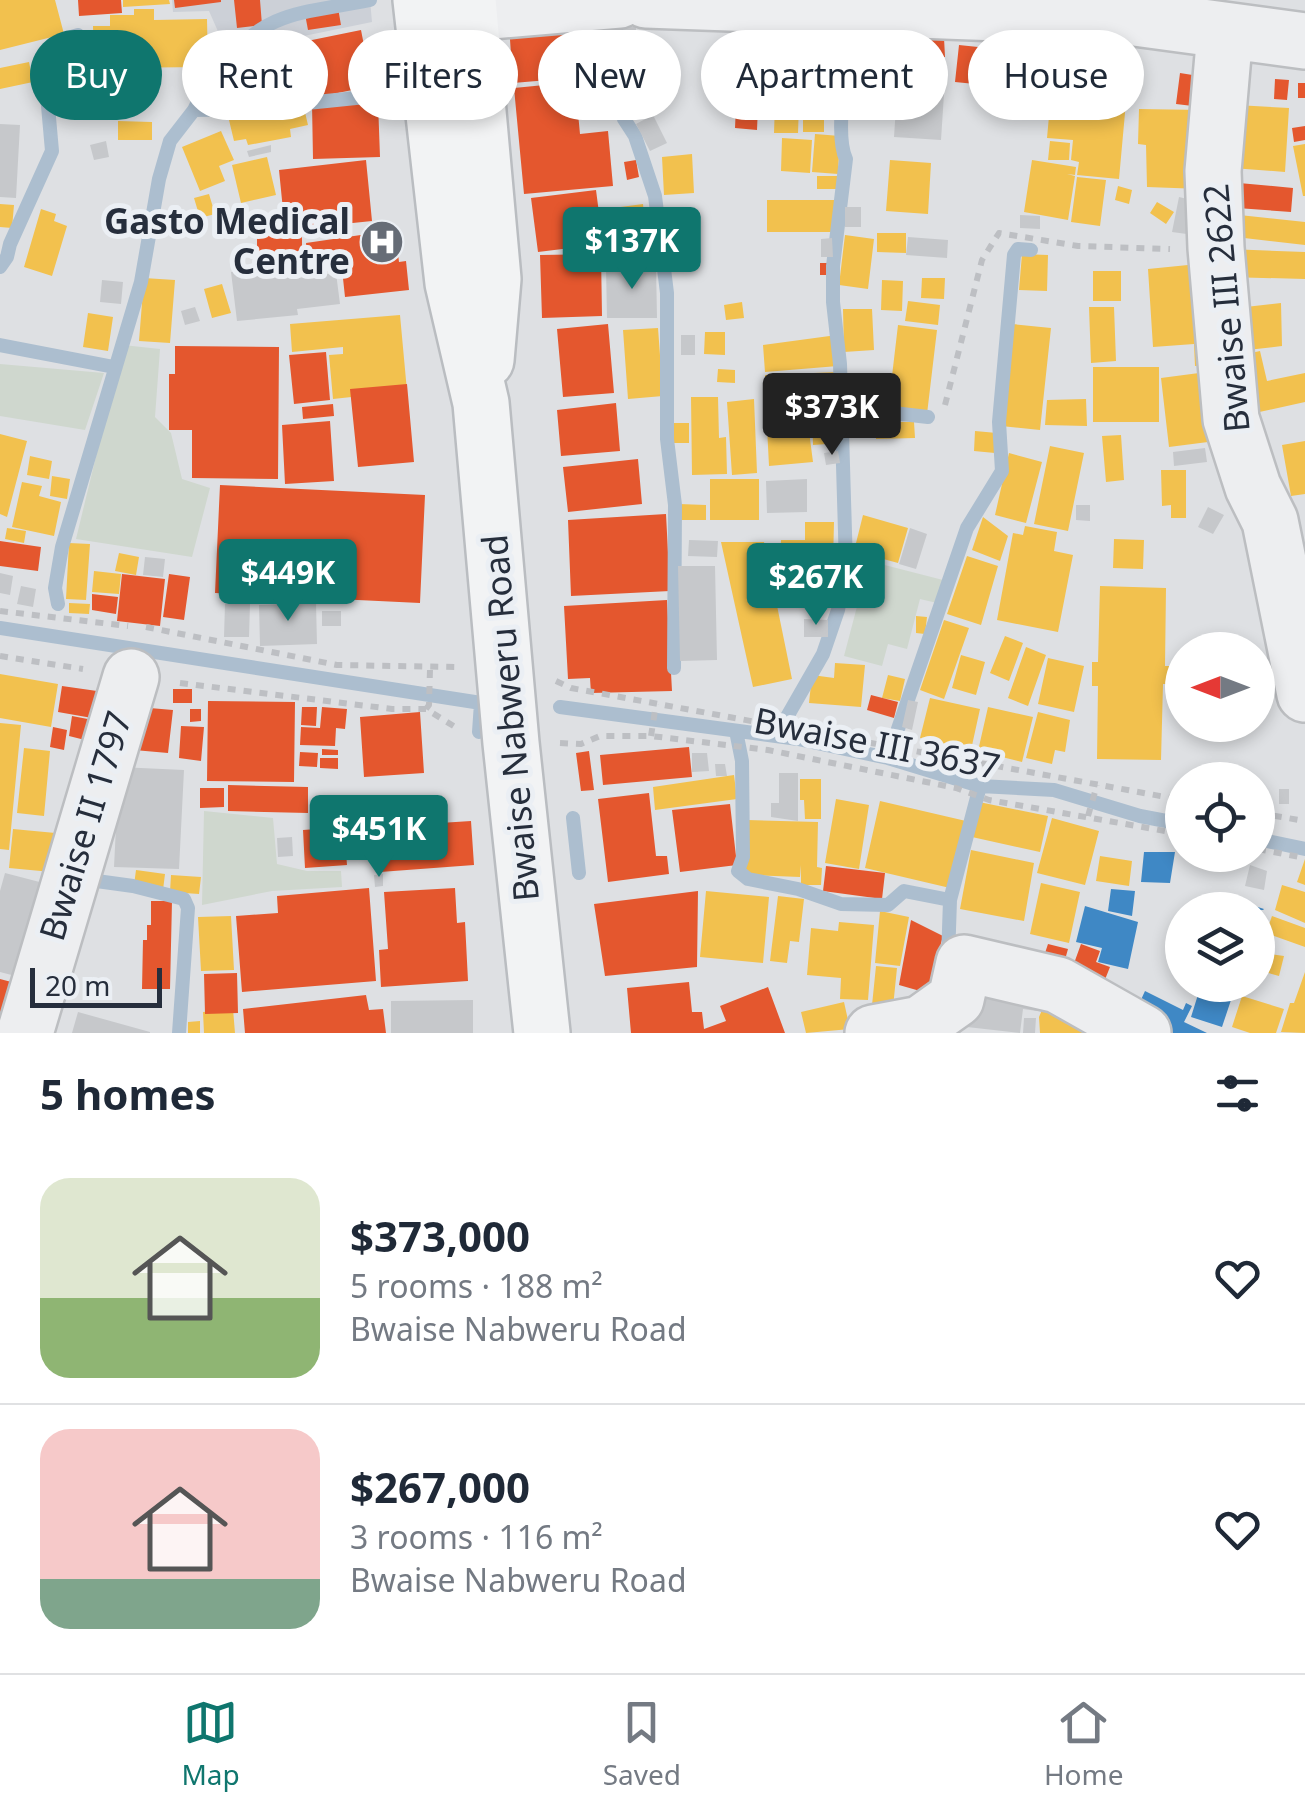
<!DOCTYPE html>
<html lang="en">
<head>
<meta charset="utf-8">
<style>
  body { margin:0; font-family:"Noto Sans",sans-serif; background:#f6f6f7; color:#1f2937; height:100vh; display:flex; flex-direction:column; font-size:38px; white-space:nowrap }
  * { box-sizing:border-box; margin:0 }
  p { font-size:32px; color:#747a83 }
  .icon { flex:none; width:55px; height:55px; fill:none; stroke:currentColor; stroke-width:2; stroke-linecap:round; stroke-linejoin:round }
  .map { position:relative; height:1033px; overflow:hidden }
  .side { display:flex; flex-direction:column; background:#fff; flex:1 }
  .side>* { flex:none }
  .banner { position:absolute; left:30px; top:30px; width:1245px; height:90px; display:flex; gap:20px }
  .needle { width:65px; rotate:270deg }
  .tools { position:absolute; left:1165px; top:632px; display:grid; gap:20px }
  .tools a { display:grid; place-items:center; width:110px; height:110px; border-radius:50%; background:#fff; box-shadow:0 5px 15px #0003; font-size:50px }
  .scale { position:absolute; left:30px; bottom:25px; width:132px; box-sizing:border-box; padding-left:10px; border:5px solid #262e3c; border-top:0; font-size:28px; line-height:35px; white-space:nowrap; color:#262e3c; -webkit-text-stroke:8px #ebeff4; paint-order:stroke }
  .price { position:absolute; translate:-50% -85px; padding:0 22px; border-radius:10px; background:#0f766e; color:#fff; font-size:32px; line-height:65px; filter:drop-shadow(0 2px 5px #0008) }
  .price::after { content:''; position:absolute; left:50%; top:60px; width:30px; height:22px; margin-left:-15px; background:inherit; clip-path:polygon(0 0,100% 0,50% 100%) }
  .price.selected { background:#222; color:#fff }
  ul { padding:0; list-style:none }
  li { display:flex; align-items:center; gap:30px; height:250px; padding:0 40px }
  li+li { border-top:2px solid #e0e1e3 }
  li span { display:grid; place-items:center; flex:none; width:280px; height:200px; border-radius:30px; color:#555 }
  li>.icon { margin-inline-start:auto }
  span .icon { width:120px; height:120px; fill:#fffc; stroke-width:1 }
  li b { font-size:42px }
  h2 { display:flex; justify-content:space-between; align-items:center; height:120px; padding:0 40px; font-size:42px }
  .tag { padding:0 35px; border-radius:45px; background:#fff; box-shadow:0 5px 15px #0003; font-size:35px; line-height:90px }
  .tag.selected { background:#0f766e; color:#fff }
  .tabs { display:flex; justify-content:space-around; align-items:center; height:140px; border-top:2px solid #e0e1e3; background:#fff; font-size:28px; color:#747a83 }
  .tabs a { display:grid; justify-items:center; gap:5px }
  .tabs .selected { color:#0f766e }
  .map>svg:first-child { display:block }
</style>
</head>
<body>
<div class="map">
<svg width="1305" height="1033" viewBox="0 0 1305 1033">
  <rect width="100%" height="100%" fill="#dee0e3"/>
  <!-- built -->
  <path fill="#ccd0d7" d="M172 0H370L372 22 299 37 224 45 209 11 173 12Z"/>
  <!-- green -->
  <path fill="#cfd7ce" d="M123 345 160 349 155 417 171 433 182 479 210 488 192 557 76 539Z
    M0 364 104 373 85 430 0 416Z
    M869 561 943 580 937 603 920 599 907 649 888 644 882 666 844 656Z
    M204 811 273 818 277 864 307 871H341L342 887 272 891 202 905Z"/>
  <!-- homes -->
  <path fill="#f2c14e" d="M0 0H55L64 34 0 50Z
    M123 0H169L170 4 123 7Z
    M344 0H365L366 6 345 10Z
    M134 9H154V20L207 19 208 67 94 68 93 26H110V15H134Z
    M1059 58 1129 68 1131 96 1076 88V79L1056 76Z
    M29 62 33 82 0 89V68Z
    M139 69 141 87 93 93 91 76Z
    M1051 94 1126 102 1119 179 1077 175 1079 162 1071 160 1073 140 1047 138Z
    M775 103 799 104 798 133H774Z
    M303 104 308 125 290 129 291 137 248 145 246 139 234 141 229 120Z
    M1236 105 1289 108 1285 172 1232 168Z
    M803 107H824V132H803Z
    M1139 109 1202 110 1201 189 1147 187 1146 145 1138 144Z
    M118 121 152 122V140H118Z
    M221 131 234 160 219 166 225 181 200 191 182 147Z
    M815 134 840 136 838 174 812 172Z
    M782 138 812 140 810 173 781 171Z
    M1050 141 1070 143 1069 160H1048Z
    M1305 144V196H1303L1293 146Z
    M692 154 694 193 664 195 662 157Z
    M267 157 276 195 241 203 232 165Z
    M890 160 931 163 928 214 886 211Z
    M1032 160 1076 167 1075 175 1067 174 1075 176 1068 220 1024 212Z
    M817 176H839V189H817Z
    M1077 177 1106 180 1100 226 1071 222Z
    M1118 186 1132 190 1129 204 1115 200Z
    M209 194 215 214 200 218 194 198Z
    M767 200H838V232H767Z
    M1157 202 1174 212 1166 224 1150 213Z
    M0 204 14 205 12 228 0 227Z
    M643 204 648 255 618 258 613 208Z
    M41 209 56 214 54 221 67 226 52 276 24 267Z
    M1230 214 1305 222V245L1227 236Z
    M877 233H906V253L877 252Z
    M845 235 874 239 868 289 839 285Z
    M1228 249 1305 252V279L1227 277Z
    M1022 254 1048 255 1047 291 1019 290Z
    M1208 263 1214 365 1195 366 1194 344 1153 347 1148 269Z
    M1093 271H1121V301H1093Z
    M144 278 175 280 170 343 139 341Z
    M922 278H945L944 299 921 298Z
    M882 280 903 281 902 311 881 310Z
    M222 284 231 313 212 318 204 289Z
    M908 301 940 305 938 325 905 321Z
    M742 302 744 318 726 320 724 305Z
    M1281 303 1282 346 1230 352 1228 309Z
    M1089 307H1114L1116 361 1091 363Z
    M843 309H872L874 350 844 352Z
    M88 313 113 317 108 351 83 347Z
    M400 315 407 391 333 399 329 355 343 354V347L292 352 290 324Z
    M1012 324 1051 328 1040 430 1001 426Z
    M898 325 937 330 927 414 888 410Z
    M658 328 663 396 628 399 623 330Z
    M705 332H725V355L704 354Z
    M837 335 838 366 765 372 763 345Z
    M1260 351 1267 381 1305 373V402L1241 416 1228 358Z
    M1093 367H1159V422H1093Z
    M718 369 735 370V383L717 382Z
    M838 372V395L766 398 765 375Z
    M1199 373 1208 442 1169 447 1161 378Z
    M691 397H718L719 438 726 437 727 474 692 475Z
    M754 399 757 473 732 475 727 402Z
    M1086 399 1087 426 1045 425 1047 400Z
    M838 400 841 443 813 445 812 401Z
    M766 407 806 408 813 462 769 466Z
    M875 422H914L915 438 876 439Z
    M672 423H689V443H672Z
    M975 431 997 433 995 453 974 451Z
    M0 434 27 441 7 517 0 514Z
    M1121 435 1124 480 1106 482 1102 436Z
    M1305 441V494L1291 496 1282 445Z
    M1050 446 1084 453 1068 531 1034 524Z
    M1009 453 1042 462 1026 523 995 515Z
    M30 456 52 461 49 479 27 475Z
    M1161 470H1186V518H1171V505L1162 506Z
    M52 476 70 479 67 499 50 496Z
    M710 479H759V520H710Z
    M22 482 42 486 39 496 61 502 54 536 12 527Z
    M679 504 706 505V520H678Z
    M863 515 908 528 898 563 854 551Z
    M983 517 1008 536 1000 561 972 550Z
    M805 522H834L832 604 779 603 781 540H805Z
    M1025 526 1057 532 1054 551 1073 555 1058 632 997 620 1013 533 1023 535Z
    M7 528 26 531 24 543 5 539Z
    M1114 539 1144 540 1143 569 1113 568Z
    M721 542H764L792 679 753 687Z
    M69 543 90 544 86 600 66 599Z
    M119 553 139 557 136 575 115 571Z
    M967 556 998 566 981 625 947 614Z
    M94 571 121 574 119 594 92 592Z
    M1100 586 1166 588 1165 666H1176V684H1163L1161 760 1097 759 1098 686H1092V662H1098Z
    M69 603 90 604 89 614 69 613Z
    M916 616 927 617 925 634 916 633Z
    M944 620 969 628 944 699 920 690Z
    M1005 636 1023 643 1009 681 990 673Z
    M1026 647 1046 655 1028 706 1008 698Z
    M961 655 985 662 976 695 952 688Z
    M1048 658 1084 666 1074 712 1038 704Z
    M835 663 865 665 861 707 809 703 812 675 834 678Z
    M0 674 58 684 51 727 0 718Z
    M888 675 905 679 900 701 882 698Z
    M930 698 980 709 971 750 920 738Z
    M988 707 1033 717 1022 762 978 751Z
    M1038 712 1070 720 1065 752 1055 750 1052 764 1026 758Z
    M0 723 21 725 9 850 0 849Z
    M24 748 50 751 44 816 17 813Z
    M734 775 737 799 655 810 653 787Z
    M800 779H821V819H805L804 800H800Z
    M836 799 869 805 859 869 825 863Z
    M880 801 966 821 950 888 865 868Z
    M979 802 1048 816 1040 852 972 837Z
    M1052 818 1099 831 1085 885 1037 873Z
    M747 820 818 822 817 867 822 868 821 885H801V865L800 877 745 875Z
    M13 829 66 834 62 873 9 868Z
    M971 850 1034 863 1024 921 960 909Z
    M1100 856 1132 861 1129 886 1096 881Z
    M1305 859V885L1297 882Z
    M136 870 165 874 163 890 134 885Z
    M171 875 201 877 199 894 170 892Z
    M1041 883 1080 892 1069 943 1030 934Z
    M1282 885 1305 892V923L1275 910Z
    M706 891 769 897 763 963 700 957Z
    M778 896 804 899 799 942 790 941 787 963 770 961Z
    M880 911 909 917 900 966 875 963Z
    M231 916 234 970 201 971 198 917Z
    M1272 916 1305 928V947L1266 933Z
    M839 922 874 925 868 1000 840 999 841 978 807 975 811 928 838 931Z
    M1270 954 1284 956 1279 976 1265 972Z
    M876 966 897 968 892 1017 871 1015Z
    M1305 972V1033L1281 1032 1290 1003H1294Z
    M1048 996 1104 1033H1040L1039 1017Z
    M1242 996 1284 1009 1276 1033H1250L1232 1027Z
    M844 1002 850 1029 806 1033 801 1012Z
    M233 1009 235 1033H204L203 1012Z
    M200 1021V1033H188V1022Z"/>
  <!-- shops -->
  <path fill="#e4572e" d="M78 0H121L122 13 79 16Z
    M174 0H221V2L175 8Z
    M234 0H260L262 25 237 28Z
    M338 8 341 25 308 30 305 14Z
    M592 18 596 76 513 83 509 25Z
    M361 30 372 86 274 106 263 50Z
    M755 30 777 31 776 50 754 48Z
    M817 33 832 34 829 59 817 58Z
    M798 36 815 38 813 58H806L804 101 780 99 784 58H797Z
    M835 36 852 37 851 59 835 58Z
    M944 38 945 57 925 58V39Z
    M959 45 997 49 995 86 955 82Z
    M854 54 897 56V85L853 84Z
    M819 68 846 69 844 106 818 105Z
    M1180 73 1205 77 1201 107 1176 104Z
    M1275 79 1289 80 1287 100 1274 99Z
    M575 82 580 134 608 131 613 186 524 194 514 88Z
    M737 82 768 83V107L758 106 757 130 735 128Z
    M586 83 613 84 612 114H585Z
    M1298 83H1305V98H1298Z
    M378 102 380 157 313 159 312 104Z
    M1305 126V140L1294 142 1292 128Z
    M366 160 372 221 285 230 279 170Z
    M636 160 639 177 627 180 624 162Z
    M1239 183 1293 188 1291 212 1237 208Z
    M596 190 603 244 538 252 531 198Z
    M395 230 399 262 406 261 409 290 345 297 342 269 310 274 306 243Z
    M302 234V258H257V235Z
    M601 254 602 316 542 318 540 255Z
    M820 263H834V275H820Z
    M608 324 614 393 563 397 557 329Z
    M175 346 279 347 278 479 192 478V430H169V374H175Z
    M326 352 330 400 294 404 289 355Z
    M407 384 414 462 358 467 350 389Z
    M616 403 620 451 561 456 557 410Z
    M333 404 334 416 303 419 302 407Z
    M330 421 334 481 285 484 282 425Z
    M638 459 642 504 568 512 563 467Z
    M220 485 425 495 420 603 215 593Z
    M666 514 670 591 571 596 568 520Z
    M0 541 41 547 38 571 0 566Z
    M122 574 165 579 160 626 117 621Z
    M169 574 190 577 184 620 163 617Z
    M92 594 118 597 116 614 92 610Z
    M667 600 672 691 591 693 590 678 568 679 564 606Z
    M62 686 97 691 92 718 58 712Z
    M173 689H192V703H173Z
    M871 695 898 702 894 718 867 710Z
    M208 701 295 702 294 782 207 781Z
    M138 707 173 710 168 753 134 750Z
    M302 707H317L316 726 301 725Z
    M322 707 347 709 345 729 336 728 335 746 300 745 301 727 320 728Z
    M190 709H201V721L190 722Z
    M420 712 424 773 364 777 360 717Z
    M72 716 93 720 89 741 69 736Z
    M181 726 204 727 201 761 179 758Z
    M53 727 67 730 64 750 50 747Z
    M689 747 692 777 603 785 600 755Z
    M322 749 338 750V755H322Z
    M589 751 594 790 581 791 576 753Z
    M300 752 318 753 317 767 299 766Z
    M320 758H338V769L320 768Z
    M228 785 308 787V813L228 811Z
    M200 788H224V807L200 808Z
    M649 793 656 856H667L669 874 608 882 598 799Z
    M730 804 737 865 680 872 672 810Z
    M471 821 474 865 380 872 378 827Z
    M344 827 347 865 305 868 303 830Z
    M826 866 885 873 882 899 823 891Z
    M369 888 376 981 242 992 236 916 278 913 277 896Z
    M455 888 457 923 465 922 468 981 381 987 379 950 388 949 384 892Z
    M698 891 697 967 605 976 594 904Z
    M151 901H172L170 989H142L143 940H147V925H151Z
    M911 920 943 936 927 993 899 985Z
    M1048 944 1068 949 1061 974 1040 968Z
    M1081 944 1100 951 1096 962 1110 967 1100 992 1068 980Z
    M237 973 238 1013 205 1014 204 974Z
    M0 979 19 984 0 1021Z
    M689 982 692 1012H702L704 1029 726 1021 720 1006 768 987 785 1033H631L627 988Z
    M366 995 369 1010 383 1009 386 1033H245L243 1009Z"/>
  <!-- schools -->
  <path fill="#3f88c5" d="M1144 852H1175L1170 883 1141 882Z
    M1111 889 1135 891 1132 916 1108 911Z
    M1230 898 1264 909 1263 910H1226Z
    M1085 906 1138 922 1128 969 1098 962 1102 948 1076 942Z
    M1201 985H1236L1222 1027 1191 1017Z
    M1145 991 1183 1010 1186 1003 1192 1006 1184 1022 1207 1033H1166L1133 1017Z"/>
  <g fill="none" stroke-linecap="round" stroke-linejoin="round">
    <!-- stream -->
    <path stroke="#acbecf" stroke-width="14" d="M620 12 619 65 624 119 635 136 655 196 667 293V439L675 505 674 668
      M194 110C202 92 212 79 224 64 268 8 305 14 370 0
      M0 267 7 257 10 244 52 151 44 61C50 45 62 39 78 35
      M0 345 114 367
      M841 407 928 417
      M58 604 55 588 62 547 141 282 159 179 170 141 194 110 248 109 395 94
      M0 628 481 703 479 732
      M560 707 798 739 888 758 980 786 1054 790 1140 816 1182 824
      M736 731 742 761 743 857 738 871 748 879 798 889 841 904 888 905 904 891 950 900
      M776 736 823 654 838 610 846 566 840 364 833 302V266L846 159C835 136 845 62 855 39
      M888 758 967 528 1002 471 999 422 1014 255 1018 249 1031 250
      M573 818 579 873
      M1258 839 1305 849
      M82 879 133 886 184 899 188 908 179 1033
      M948 959 950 900 980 786"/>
  </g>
  <!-- building -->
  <path fill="#c6c8cb" d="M623 27H636V39H623Z
    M621 47H639V59H621Z
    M251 56 260 98 219 108 213 83 232 79 228 62Z
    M638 82 648 103 633 111 622 90Z
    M78 88 85 102 69 109 63 94Z
    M897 92 944 94 941 140 894 137Z
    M93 105 95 117 83 119 79 116 78 107Z
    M653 115 667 143 650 151 636 124Z
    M0 124 20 125 16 198 0 197Z
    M106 141 109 157 94 160 90 145Z
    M271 145V152L249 157 247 151Z
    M1179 197 1200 202 1194 235 1172 232Z
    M845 207H861V227H845Z
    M1020 215 1040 216V229L1020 228Z
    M908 237 948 240 947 258 906 255Z
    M832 238 833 257H821V239Z
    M298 264 299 278 336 273 340 304 297 309 298 315 237 321 231 272Z
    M656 266 657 318H607L606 267Z
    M102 280 123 282 121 304 100 302Z
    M195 307 200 321 185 325 181 311Z
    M681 335H695V355H681Z
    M1205 448 1207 462 1174 466 1173 452Z
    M838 451 840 463 826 465 824 453Z
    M807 479V512L767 513 766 481Z
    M1076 505H1090V521L1076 520Z
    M1208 507 1224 515 1213 534 1198 527Z
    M910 528 927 534 916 569 899 564Z
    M689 540 718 541 717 557 688 556Z
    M145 557 165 559 163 577 143 575Z
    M678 566H715L717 660 680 661Z
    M0 573 13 576 10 595 0 593Z
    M21 586 36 589 33 607 17 604Z
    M316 603 317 644 260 646 259 605Z
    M225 604H250L249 637H224Z
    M322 611H341V626H322Z
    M804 619 828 620V637H804Z
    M908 700 918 702 912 730 902 727Z
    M692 753H707L709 771 692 772Z
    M715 764H725L727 776H716Z
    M119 767 184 770 179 869 114 867Z
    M779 773H798V821L771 817V803H779Z
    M1279 789H1289V804H1279Z
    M292 837 293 856 278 857 277 838Z
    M1250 865 1267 871 1264 890 1245 886Z
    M5 873 51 885 27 979 0 972V891Z
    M383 874V886L375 887 374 875Z
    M978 980 1039 986 1037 1011 1023 1009 1020 1033 967 1027 969 1006Z
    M473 1000V1033H391V1001Z
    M78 1012 150 1032V1033H72Z
    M1024 1018H1036L1035 1033H1023Z"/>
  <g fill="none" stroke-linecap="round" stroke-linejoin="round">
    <!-- minor casing -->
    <g stroke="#bcbec1" stroke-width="60">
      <path id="minor" d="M646 0 1135 18 1305 41
        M469 13 619 0
        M1225 32 1213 171 1216 248 1231 419 1253 487 1270 521 1305 694
        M25 1033 131 677
        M873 1033 921 1024 956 999 964 963 1058 985 1143 1033"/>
    </g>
    <!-- major casing -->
    <g stroke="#babdc1" stroke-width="60">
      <path id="major" d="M421 0 453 283 481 403 511 743 542 1033
        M468 0 493 279 486 360"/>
    </g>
    <!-- path -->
    <path stroke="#bdbfc3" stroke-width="6" stroke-dasharray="8 8" stroke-linecap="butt" d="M945 405 982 260 999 233 1078 246 1170 249
      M0 611 128 626
      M146 627 337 665 455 667
      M0 656 83 669
      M556 681 571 688 1182 800
      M180 683 392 709H426L460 730
      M426 709 429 705 430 669
      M651 736 656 704
      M560 743 581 744 600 736H651L768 750 956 788 989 800 1182 834
      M1258 813 1305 821
      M1088 816 1097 785
      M1258 849 1305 858"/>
    <!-- minor -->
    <use href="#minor" stroke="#edeef0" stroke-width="55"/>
    <!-- major -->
    <use href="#major" stroke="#f2f3f4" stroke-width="55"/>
  </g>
  <!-- icons -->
  <defs>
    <g id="hospital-disc" transform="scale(2.25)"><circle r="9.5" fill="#666c76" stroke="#ebeff4"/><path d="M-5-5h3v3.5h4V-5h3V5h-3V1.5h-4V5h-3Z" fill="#fff"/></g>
  </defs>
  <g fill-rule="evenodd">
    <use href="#hospital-disc" x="382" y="242"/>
  </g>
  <g text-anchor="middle" stroke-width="10" stroke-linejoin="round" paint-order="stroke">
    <!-- poi labels -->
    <g font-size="35" font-weight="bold" fill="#262e3c" stroke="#ebeff4" text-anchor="end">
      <text x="350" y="234">Gasto Medical<tspan x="350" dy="40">Centre</tspan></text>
    </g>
    <!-- street labels -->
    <g font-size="35" fill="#262e3c" stroke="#ebeff4">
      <text transform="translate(1227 308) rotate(-95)" y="12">Bwaise III 2622</text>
      <text transform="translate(511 718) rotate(-95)" y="12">Bwaise Nabweru Road</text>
      <text transform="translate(877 744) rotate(11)" y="12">Bwaise III 3637</text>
      <text transform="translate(86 826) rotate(-73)" y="12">Bwaise II 1797</text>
    </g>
  </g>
</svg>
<div class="tools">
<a><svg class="needle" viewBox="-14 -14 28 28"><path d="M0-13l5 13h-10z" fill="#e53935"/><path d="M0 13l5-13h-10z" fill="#747a83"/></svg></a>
<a><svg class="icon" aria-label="locate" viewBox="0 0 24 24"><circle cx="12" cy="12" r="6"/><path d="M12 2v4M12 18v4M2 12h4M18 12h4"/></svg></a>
<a><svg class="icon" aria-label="layers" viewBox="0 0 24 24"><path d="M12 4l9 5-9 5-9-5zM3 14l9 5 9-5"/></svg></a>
</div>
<div class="scale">20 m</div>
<b class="price" style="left:632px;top:292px">$137K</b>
<b class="price selected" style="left:832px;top:458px">$373K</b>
<b class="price" style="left:288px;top:624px">$449K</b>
<b class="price" style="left:816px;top:628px">$267K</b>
<b class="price" style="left:379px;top:880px">$451K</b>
<div class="banner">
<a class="tag selected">Buy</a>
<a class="tag">Rent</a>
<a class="tag">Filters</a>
<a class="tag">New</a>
<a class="tag">Apartment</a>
<a class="tag">House</a>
</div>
</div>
<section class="side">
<h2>5 homes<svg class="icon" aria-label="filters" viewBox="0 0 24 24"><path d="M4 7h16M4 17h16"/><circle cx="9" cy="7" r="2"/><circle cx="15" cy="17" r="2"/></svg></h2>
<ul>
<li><span style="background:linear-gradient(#dfe7d0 60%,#8fb573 0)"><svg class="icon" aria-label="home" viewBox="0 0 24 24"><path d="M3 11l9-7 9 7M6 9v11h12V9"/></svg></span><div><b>$373,000</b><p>5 rooms · 188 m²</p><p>Bwaise Nabweru Road</p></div><svg class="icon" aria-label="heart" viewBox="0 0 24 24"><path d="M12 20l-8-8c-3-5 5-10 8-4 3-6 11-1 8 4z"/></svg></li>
<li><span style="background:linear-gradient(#f6c9c9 75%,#7fa58c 0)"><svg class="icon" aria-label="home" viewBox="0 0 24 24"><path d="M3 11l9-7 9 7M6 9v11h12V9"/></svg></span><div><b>$267,000</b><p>3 rooms · 116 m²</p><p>Bwaise Nabweru Road</p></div><svg class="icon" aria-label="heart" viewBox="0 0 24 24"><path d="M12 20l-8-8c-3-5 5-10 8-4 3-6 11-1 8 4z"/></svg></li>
</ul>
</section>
<nav class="tabs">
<a class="selected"><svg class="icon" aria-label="map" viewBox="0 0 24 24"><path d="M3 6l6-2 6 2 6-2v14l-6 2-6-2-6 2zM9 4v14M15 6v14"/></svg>Map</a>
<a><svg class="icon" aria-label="saved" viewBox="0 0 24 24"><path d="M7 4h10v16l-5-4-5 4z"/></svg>Saved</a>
<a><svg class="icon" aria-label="home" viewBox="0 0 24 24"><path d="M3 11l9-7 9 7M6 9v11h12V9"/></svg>Home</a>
</nav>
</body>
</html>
